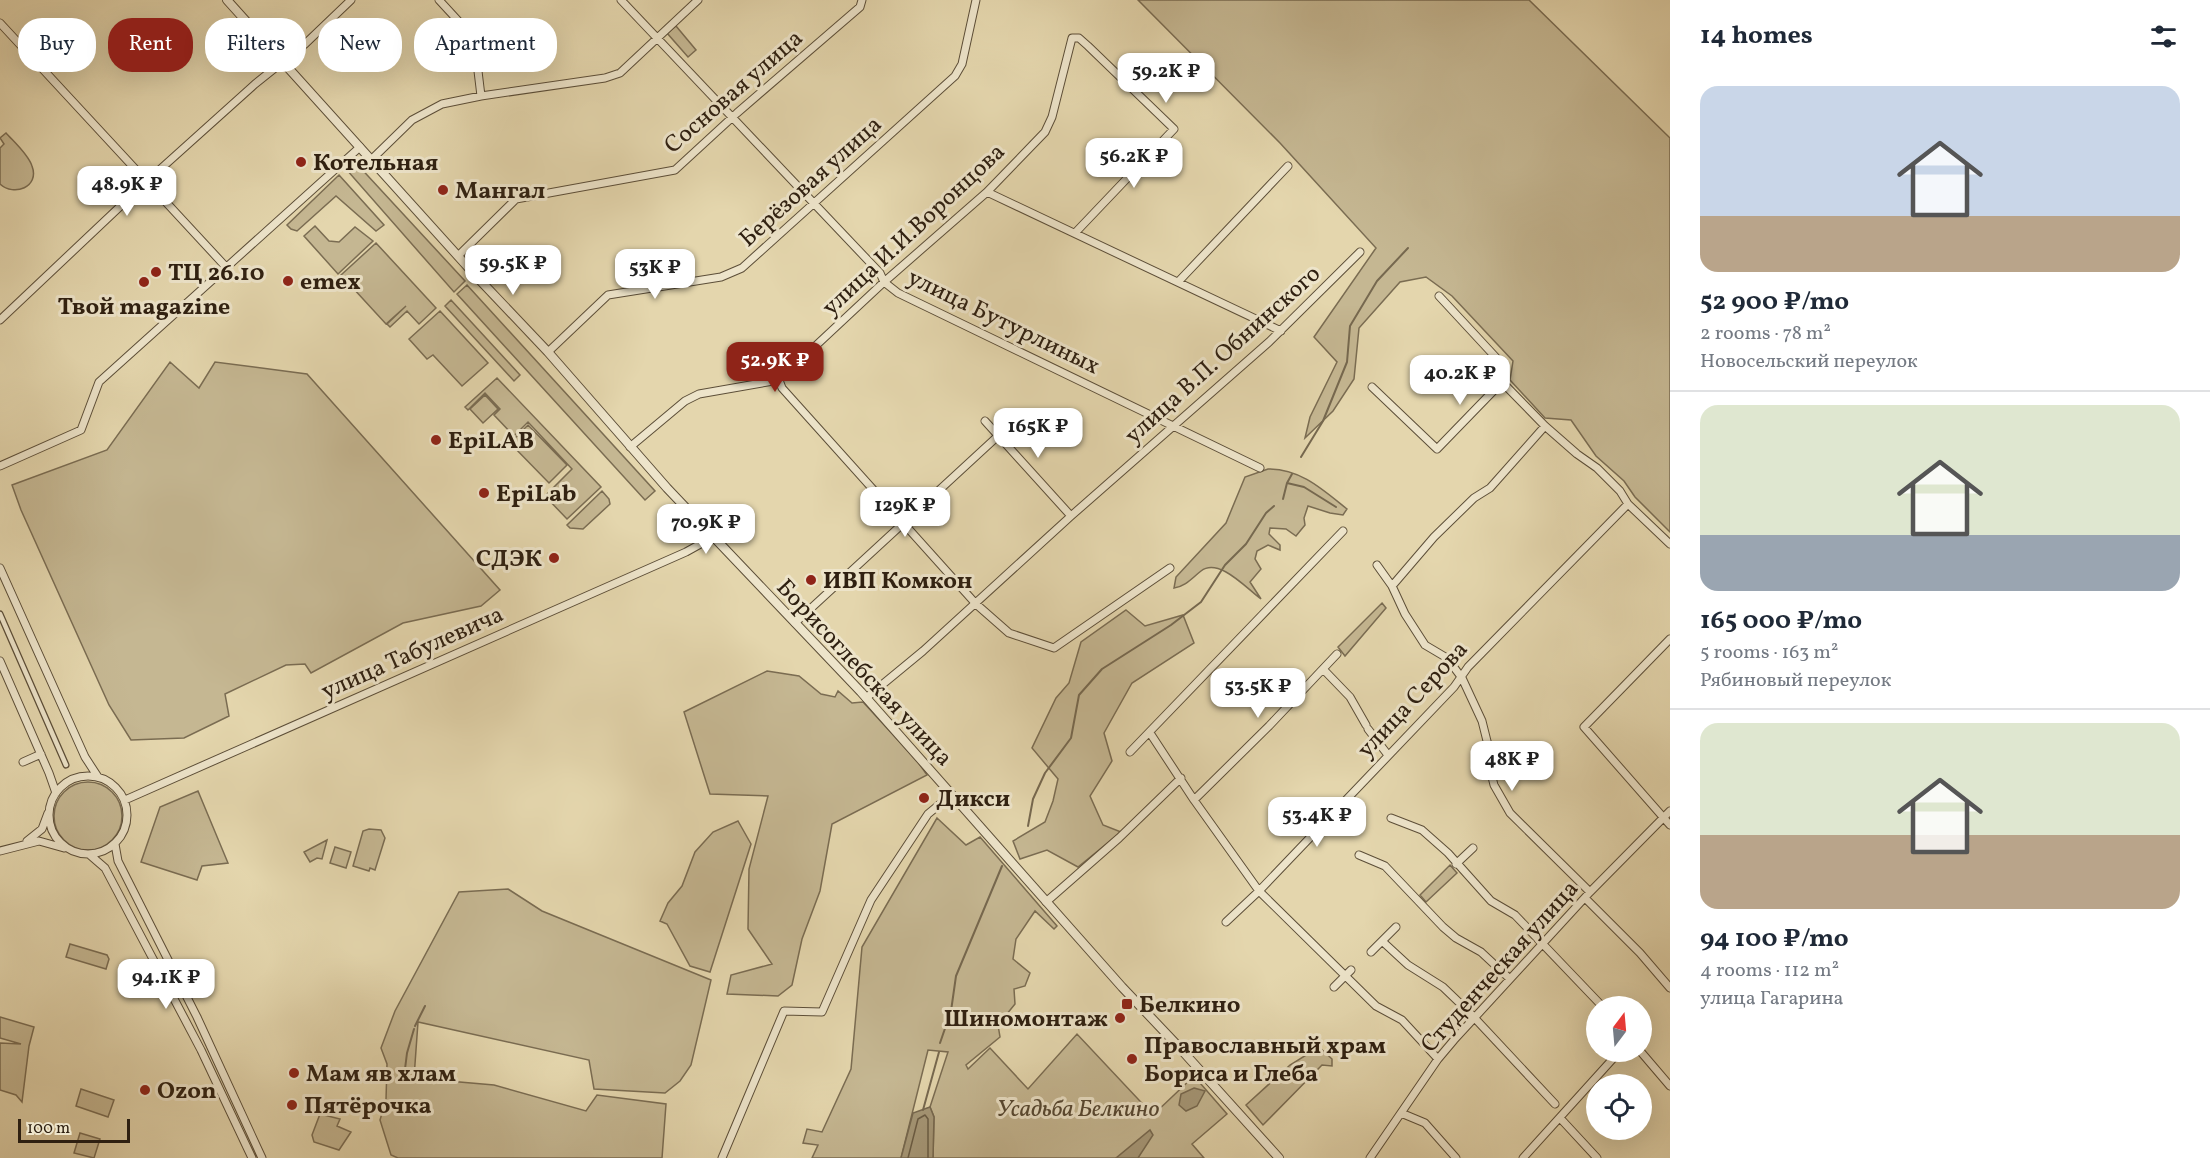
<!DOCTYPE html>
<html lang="en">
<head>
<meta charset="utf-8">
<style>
  body { margin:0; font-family:Vollkorn,serif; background:#f6f6f7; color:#1f2937; height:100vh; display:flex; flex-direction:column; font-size:22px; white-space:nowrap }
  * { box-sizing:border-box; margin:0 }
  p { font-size:20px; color:#747a83 }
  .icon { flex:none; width:33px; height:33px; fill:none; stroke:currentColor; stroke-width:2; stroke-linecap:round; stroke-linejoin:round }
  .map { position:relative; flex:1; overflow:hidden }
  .sheet { display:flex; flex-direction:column; background:#fff; width:540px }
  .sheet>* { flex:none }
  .hud { position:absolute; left:18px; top:18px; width:570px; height:54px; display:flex; gap:12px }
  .needle { width:39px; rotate:16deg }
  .controls { position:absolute; left:1586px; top:996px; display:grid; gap:12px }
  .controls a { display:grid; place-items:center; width:66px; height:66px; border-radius:50%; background:#fff; box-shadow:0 6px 24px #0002; font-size:30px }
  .scale { position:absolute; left:18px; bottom:15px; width:112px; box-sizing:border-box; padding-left:6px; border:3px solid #2f2011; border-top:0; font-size:16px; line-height:21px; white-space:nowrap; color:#2f2011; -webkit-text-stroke:4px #ede4ca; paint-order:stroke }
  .price { position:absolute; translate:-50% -51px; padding:0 14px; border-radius:12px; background:#fff; color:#222; font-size:20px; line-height:39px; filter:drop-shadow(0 2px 3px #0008) }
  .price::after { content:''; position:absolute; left:50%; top:36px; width:18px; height:14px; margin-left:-9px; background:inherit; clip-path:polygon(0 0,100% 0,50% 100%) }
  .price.on { background:#8f2418; color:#fff }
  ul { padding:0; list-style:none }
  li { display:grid; align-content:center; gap:12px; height:318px; padding:0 30px }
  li+li { border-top:2px solid #e0e1e3 }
  li span { display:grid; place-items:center; height:186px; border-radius:18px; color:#555 }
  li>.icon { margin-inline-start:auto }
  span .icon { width:108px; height:108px; fill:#fffc; stroke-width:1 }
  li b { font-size:26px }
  h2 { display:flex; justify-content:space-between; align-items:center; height:72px; padding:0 30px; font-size:26px }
  .tag { padding:0 21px; border-radius:24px; background:#fff; box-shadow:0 6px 24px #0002; font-size:21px; line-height:54px }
  .tag.on { background:#8f2418; color:#fff }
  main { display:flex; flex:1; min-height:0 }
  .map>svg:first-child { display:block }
</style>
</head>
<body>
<main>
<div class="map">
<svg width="1670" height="1158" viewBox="0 0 1670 1158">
  <rect width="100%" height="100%" fill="#e4d6ad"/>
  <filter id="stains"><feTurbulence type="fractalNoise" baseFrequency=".00333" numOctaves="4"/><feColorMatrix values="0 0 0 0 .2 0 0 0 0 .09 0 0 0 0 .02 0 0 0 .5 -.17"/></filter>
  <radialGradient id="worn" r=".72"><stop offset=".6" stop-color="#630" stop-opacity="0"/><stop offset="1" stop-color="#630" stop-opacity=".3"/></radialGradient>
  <!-- green -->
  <path fill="#c5b792" stroke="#7a6c52" stroke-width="1.5" d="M1138 0H1529L1670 138V532L1635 497 1624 481 1596 456 1571 420 1545 418 1510 380 1513 361 1452 296 1426 277 1400 282 1359 328 1354 379 1333 411 1305 438 1310 417 1337 362 1314 337 1376 248 1280 143Z
    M676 26 696 50 688 57 667 33Z
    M6 133C14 142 28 154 32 166 40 187 14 197 0 184V148L4 144 0 138Z
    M356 163 465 281 454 292 346 169Z
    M339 175 384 225 376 231 336 196 297 231 291 229 287 225Z
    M315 226 329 241 339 242 355 227 373 241 338 274 304 236Z
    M376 243 436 308 419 324 407 311 390 327 387 324 406 306 386 324 341 275Z
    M467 285 655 491 645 500 457 294Z
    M451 300 520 375 514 381 445 306Z
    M440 311 488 363 462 386 433 355 427 359 409 339Z
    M170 362 199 388 215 362 307 374 500 590 481 606 403 623 311 673 305 664 286 665 225 694 229 716 184 738 131 740 109 705 21 510 12 485 107 450Z
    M497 378 601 487 567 519 545 496 572 469 528 422 514 436 494 415 500 409 485 393 468 410 465 407Z
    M485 395 498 409 483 423 470 409Z
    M528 425 567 465 549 483 510 443Z
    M1268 469C1301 469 1322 489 1347 509L1343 515 1330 513 1308 506 1304 518 1305 525 1296 536 1286 529 1270 528 1269 534 1280 545V550L1268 545 1257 551 1255 559 1261 569 1250 582 1261 599C1247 589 1219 557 1201 571 1192 578 1186 586 1174 588L1176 577 1226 523 1245 477Z
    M602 491 609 499 610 504 583 529 570 528 567 525Z
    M1382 603 1386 608 1345 656 1338 647Z
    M1126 610 1145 626 1183 615 1194 643 1132 683 1104 733 1112 761 1090 796 1103 825 1121 832 1078 867 1047 850 1020 859 1013 841 1045 822 1053 801 1058 779 1032 748 1056 698 1069 683 1081 642Z
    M767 671 799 676 821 694 835 697 838 691 852 703 863 702 918 762 927 775 832 824 820 891 802 939 792 985 778 996 727 994 731 975 772 964 748 929 749 869 768 796 710 794 684 712Z
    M54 816a34 34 0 1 1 68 0a34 34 0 1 1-68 0Z
    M198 791 228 863 202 866 197 880 141 862 160 807Z
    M937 818 966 845 980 837 1057 926 1054 929 1035 911 1016 939 1013 959 1030 973 1025 986 1014 989 1015 1004 998 1025 1000 1037 966 1065 968 1069 990 1048 1028 1089 1077 1034 1153 1115 1194 1076 1227 1114 1192 1144 1204 1158H933L934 1117 930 1107 948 1052 928 1050 901 1158H812L818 1145 803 1143 807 1129 822 1132 851 1069 862 947Z
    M738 821 751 844 710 972 690 966 667 924 660 921 668 903 682 886 695 852 713 832Z
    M369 829 381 830 385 838 375 870 370 868 369 871 353 866 363 831Z
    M327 840 322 859 317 858 310 862 304 852Z
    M335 847 351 852 346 868 330 863Z
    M1450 865 1457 873 1426 902 1420 895Z
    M508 889 542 911 711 980 691 1065 680 1081 665 1093 594 1089 589 1060 418 1022 414 1078 494 1085 586 1111 597 1095 666 1104 662 1158H398L391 1155 380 1120 386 1100 387 1064 381 1048 395 1011 459 892Z
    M70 944 107 955 109 959 106 969 66 957Z
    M0 1017 34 1027 29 1046 22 1102 16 1095 0 1090V1043L21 1044 0 1038Z
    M1319 1047 1332 1059V1066L1322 1065 1263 1125 1246 1105 1290 1065Z
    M81 1089 114 1100 108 1117 76 1106Z
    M320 1114 340 1119 337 1126 351 1132 339 1150 314 1142 312 1135Z
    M80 1133 100 1139 94 1158 74 1153Z"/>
  <!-- water -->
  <path fill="#a69878" stroke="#76684f" stroke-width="1.5" d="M1194 1088 1205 1091 1197 1106 1186 1111 1179 1105 1181 1094Z
    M930 1107 934 1117 933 1158H901L913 1113Z
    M1150 1130 1153 1135 1138 1158H1116Z"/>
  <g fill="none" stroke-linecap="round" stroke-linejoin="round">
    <!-- shore -->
    <path stroke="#6a5c44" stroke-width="1.5" d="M908 1158 918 1119 925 1115 928 1119V1158"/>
    <!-- stream -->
    <path stroke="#76684f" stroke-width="2" d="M1301 457 1323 421 1347 362 1350 326 1377 281 1408 248
      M1287 483 1304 487 1336 507
      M1283 499 1287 483 1292 474
      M1028 826 1033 799 1045 773 1071 738 1079 695 1102 669 1171 625 1201 602 1225 565 1246 544 1266 513 1274 506
      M415 1026 425 1006
      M940 1043 951 1011 956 976 1002 866
      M405 1069 407 1053 414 1029
      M923 1110 939 1052"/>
    <!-- pedestrian casing -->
    <g stroke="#5c4e38" stroke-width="7">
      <path id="pedestrian" d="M0 614 66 765"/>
    </g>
    <!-- minor casing -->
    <g stroke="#5c4e38" stroke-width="9">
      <path id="minor" d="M439 0 474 38 481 96
        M621 0 880 273 884 282 898 293 1260 468
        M0 23 226 267
        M372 159 412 120 442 104 481 96 605 78 620 73 698 0
        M987 192 1281 331
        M458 256 516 199 675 170 737 113 860 7 862 0
        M1179 281 1288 166
        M1439 296 1502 364V382L1545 426 1577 454 1597 468 1620 491 1628 504 1670 544
        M0 320 146 182 255 84 305 44 351 0
        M548 352 608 295 721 277 742 268 955 76 962 64 976 0
        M779 380 782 388 976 604 1009 633 1054 648 1170 568
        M1372 387 1437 449 1502 382
        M985 421 1071 516
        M630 447 685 401 699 394 779 380 884 282 987 192 1045 132 1052 117 1072 38H1079L1088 46 1174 129 1075 233
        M0 466 81 430 99 382 360 147
        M1377 565 1392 586 1405 614 1425 645 1447 658 1462 678 1482 721 1489 749 1490 769 1494 785 1510 813 1590 892
        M0 568 85 757 98 777
        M1392 586 1434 537 1474 498 1490 488 1545 426
        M795 623 999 435
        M1670 639 1584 727 1670 825
        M0 661 49 773 56 793
        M1323 669 1350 697 1366 725
        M866 698 923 651 1071 516 1269 342 1360 252
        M1368 729 1388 755
        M1150 733 1194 800 1259 891 1376 1006 1402 1020 1438 1059
        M1130 752 1343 531
        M23 762 41 754
        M49 815a39 39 0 1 1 78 0a39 39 0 1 1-78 0Z
        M125 800 686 552 713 537
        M1194 800 1269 726 1337 654
        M1391 818 1422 830 1448 853 1491 901 1515 915 1602 1006
        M27 841 42 829 48 813
        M115 844 118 861 197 1017 262 1158
        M0 851 39 841 64 848
        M90 855 105 868 201 1050 252 1158
        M1359 855 1385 866 1443 927 1456 938 1481 952 1510 979
        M1456 864 1473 848
        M1585 898 1640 953 1670 988
        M1046 902 1119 838 1181 778
        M1226 922 1259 891 1454 687 1468 667 1628 504
        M1382 941 1408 965 1443 987 1469 1012 1555 1104
        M1371 952 1396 927
        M1334 987 1351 970
        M1641 1052 1670 1086
        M1401 1113 1425 1123 1456 1158
        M1560 1118 1597 1158
        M722 1158 784 1011 822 1012 871 900 928 814 951 795
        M1370 1158 1438 1059 1454 1040 1590 892 1670 811
        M1523 1158 1619 1052"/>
    </g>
    <!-- tertiary casing -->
    <g stroke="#5c4e38" stroke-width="10">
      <path id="tertiary" d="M227 0 475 275 548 352 667 488 861 692 1122 987 1177 1045 1279 1158"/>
    </g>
    <!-- pedestrian -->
    <use href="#pedestrian" stroke="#ede4ca" stroke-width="4.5"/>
    <!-- minor -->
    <use href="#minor" stroke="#ede4ca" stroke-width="7"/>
    <!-- tertiary -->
    <use href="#tertiary" stroke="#ede4ca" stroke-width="8"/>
  </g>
  <!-- markers -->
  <g fill="#8f2418" stroke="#ede4ca" stroke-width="2">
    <circle cx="301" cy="162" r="6"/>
    <circle cx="443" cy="190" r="6"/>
    <circle cx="156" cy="272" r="6"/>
    <circle cx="288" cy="281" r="6"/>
    <circle cx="144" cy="282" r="6"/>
    <circle cx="436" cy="440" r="6"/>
    <circle cx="484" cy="493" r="6"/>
    <circle cx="554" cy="558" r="6"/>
    <circle cx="811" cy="580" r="6"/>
    <circle cx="924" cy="798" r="6"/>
    <rect x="1121" y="998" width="12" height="12" rx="3"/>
    <circle cx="1120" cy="1018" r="6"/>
    <circle cx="1132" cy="1059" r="6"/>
    <circle cx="294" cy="1073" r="6"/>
    <circle cx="145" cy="1090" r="6"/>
    <circle cx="292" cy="1105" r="6"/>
  </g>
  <g text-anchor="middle" stroke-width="6" stroke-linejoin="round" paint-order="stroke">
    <!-- street labels -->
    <g font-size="24" fill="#2f2011" stroke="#ede4ca">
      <text transform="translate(733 91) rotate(-41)" y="8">Сосновая улица</text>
      <text transform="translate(810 181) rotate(-42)" y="8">Берёзовая улица</text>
      <text transform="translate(913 229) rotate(-43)" y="8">улица И.И.Воронцова</text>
      <text transform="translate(1004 321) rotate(26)" y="8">улица Бутурлиных</text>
      <text transform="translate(1222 354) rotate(-42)" y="8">улица В.П. Обнинского</text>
      <text transform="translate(412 652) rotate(-24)" y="8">улица Табулевича</text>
      <text transform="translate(865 672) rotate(47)" y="8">Борисоглебская улица</text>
      <text transform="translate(1412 699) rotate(-47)" y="8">улица Серова</text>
      <text transform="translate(1499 966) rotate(-48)" y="8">Студенческая улица</text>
    </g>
    <!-- poi labels -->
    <g font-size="24" font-weight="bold" fill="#2f2011" stroke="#ede4ca" text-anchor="start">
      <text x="313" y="170">Котельная</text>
      <text x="455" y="198">Мангал</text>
      <text x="168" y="280">ТЦ 26.10</text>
      <text x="300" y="289">emex</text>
      <text x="144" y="314" text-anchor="middle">Твой magazine</text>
      <text x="448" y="448">EpiLAB</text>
      <text x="496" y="501">EpiLab</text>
      <text x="542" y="566" text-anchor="end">СДЭК</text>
      <text x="823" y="588">ИВП Комкон</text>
      <text x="936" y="806">Дикси</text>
      <text x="1139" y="1012">Белкино</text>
      <text x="1108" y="1026" text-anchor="end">Шиномонтаж</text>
      <text x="1144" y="1053">Православный храм<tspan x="1144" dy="28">Бориса и Глеба</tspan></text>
      <text x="306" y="1081">Мам яв хлам</text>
      <text x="157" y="1098">Ozon</text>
      <text x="304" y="1113">Пятёрочка</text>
    </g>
    <!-- park labels -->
    <g font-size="24" font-style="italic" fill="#544631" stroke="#ede4ca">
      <text x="1078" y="1116">Усадьба Белкино</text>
    </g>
  </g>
  <rect width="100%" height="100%" filter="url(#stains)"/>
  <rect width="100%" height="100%" fill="url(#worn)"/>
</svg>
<div class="controls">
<a><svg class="needle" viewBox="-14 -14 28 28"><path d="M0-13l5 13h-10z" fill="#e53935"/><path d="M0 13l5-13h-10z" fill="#747a83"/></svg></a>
<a><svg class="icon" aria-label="locate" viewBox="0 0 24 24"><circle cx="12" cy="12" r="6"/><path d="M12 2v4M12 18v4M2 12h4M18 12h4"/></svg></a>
</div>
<div class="scale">100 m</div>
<b class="price" style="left:1166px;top:104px">59.2K ₽</b>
<b class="price" style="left:1134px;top:189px">56.2K ₽</b>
<b class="price" style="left:127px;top:217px">48.9K ₽</b>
<b class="price" style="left:513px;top:296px">59.5K ₽</b>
<b class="price" style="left:655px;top:300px">53K ₽</b>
<b class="price on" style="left:775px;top:393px">52.9K ₽</b>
<b class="price" style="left:1460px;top:406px">40.2K ₽</b>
<b class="price" style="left:1038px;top:459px">165K ₽</b>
<b class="price" style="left:905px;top:538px">129K ₽</b>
<b class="price" style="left:706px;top:555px">70.9K ₽</b>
<b class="price" style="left:1258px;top:719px">53.5K ₽</b>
<b class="price" style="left:1512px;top:792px">48K ₽</b>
<b class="price" style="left:1317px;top:848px">53.4K ₽</b>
<b class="price" style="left:166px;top:1010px">94.1K ₽</b>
<div class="hud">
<a class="tag">Buy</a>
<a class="tag on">Rent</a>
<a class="tag">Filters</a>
<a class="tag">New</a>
<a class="tag">Apartment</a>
</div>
</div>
<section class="sheet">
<h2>14 homes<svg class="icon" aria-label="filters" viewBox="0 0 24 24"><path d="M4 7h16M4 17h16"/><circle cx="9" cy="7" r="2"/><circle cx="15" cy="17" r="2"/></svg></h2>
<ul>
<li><span style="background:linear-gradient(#c9d6e8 70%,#b9a48a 0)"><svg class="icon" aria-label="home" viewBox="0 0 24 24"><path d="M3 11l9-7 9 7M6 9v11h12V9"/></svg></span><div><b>52 900 ₽/mo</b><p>2 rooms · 78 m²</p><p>Новосельский переулок</p></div></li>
<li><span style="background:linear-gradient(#dfe7d0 70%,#9aa5b1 0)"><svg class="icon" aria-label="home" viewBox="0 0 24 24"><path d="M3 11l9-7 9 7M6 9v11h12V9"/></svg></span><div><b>165 000 ₽/mo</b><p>5 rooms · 163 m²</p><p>Рябиновый переулок</p></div></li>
<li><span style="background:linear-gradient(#dfe7d0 60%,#b9a48a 0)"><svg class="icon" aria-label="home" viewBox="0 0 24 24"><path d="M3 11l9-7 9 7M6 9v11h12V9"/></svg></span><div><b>94 100 ₽/mo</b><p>4 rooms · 112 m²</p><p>улица Гагарина</p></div></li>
</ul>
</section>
</main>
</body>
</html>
